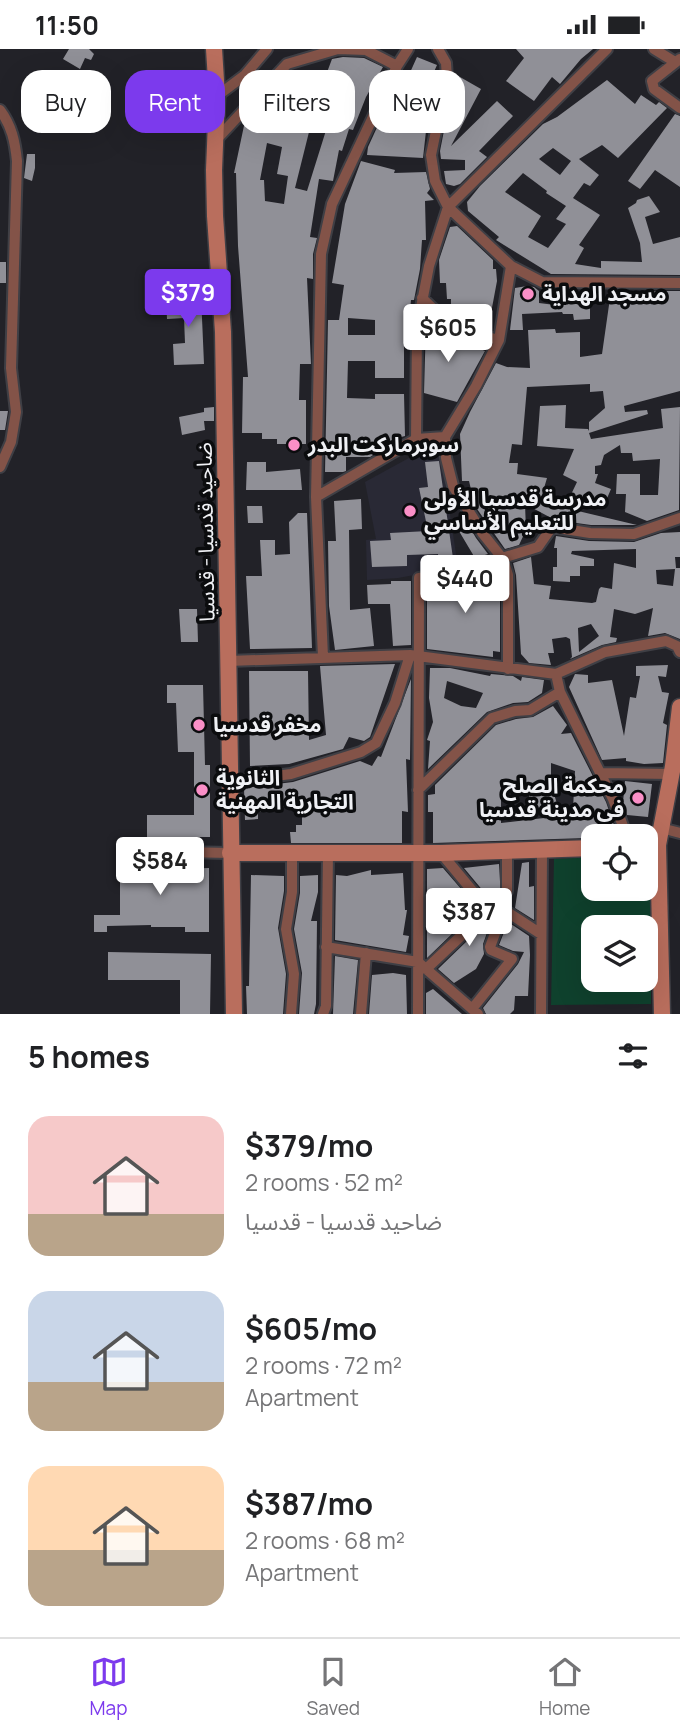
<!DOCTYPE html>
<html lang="en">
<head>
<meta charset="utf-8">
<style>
  body { margin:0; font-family:Manrope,"Noto Sans Arabic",sans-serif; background:#f6f6f6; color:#202124; height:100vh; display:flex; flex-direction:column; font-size:26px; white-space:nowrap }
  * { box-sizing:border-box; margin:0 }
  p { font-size:23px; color:#757577 }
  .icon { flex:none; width:38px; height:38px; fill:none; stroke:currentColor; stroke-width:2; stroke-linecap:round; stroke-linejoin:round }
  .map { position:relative; height:965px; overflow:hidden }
  .side { display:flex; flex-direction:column; background:#fff; flex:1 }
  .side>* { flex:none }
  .hud { position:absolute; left:21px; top:21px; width:639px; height:63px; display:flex; gap:14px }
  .tools { position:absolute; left:581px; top:775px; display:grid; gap:14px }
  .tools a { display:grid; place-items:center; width:77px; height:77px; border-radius:14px; background:#fff; box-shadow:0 7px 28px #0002; font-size:35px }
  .price { position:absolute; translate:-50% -60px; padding:0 16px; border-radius:7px; background:#fff; color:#222; font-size:23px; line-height:46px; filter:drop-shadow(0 2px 4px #0008) }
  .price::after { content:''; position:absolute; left:50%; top:42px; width:21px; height:16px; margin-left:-10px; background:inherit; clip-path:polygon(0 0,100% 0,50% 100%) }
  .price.selected { background:#7c3aed; color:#fff }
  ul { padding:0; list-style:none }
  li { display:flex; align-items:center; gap:21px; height:175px; padding:0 28px }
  li span { display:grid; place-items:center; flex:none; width:196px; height:140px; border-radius:21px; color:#555 }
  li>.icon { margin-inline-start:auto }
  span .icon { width:84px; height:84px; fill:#fffc; stroke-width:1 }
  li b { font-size:30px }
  h2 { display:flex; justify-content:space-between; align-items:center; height:84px; padding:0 28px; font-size:30px }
  .pill { padding:0 24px; border-radius:21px; background:#fff; box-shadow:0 7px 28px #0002; font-size:24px; line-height:63px }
  .pill.selected { background:#7c3aed; color:#fff }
  .status { display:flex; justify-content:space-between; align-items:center; height:49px; padding:0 35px; background:#fff; direction:ltr }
  .status svg { height:19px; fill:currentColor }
  .dock { display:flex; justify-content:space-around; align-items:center; height:98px; border-top:2px solid #e0e0e0; background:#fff; font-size:19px; color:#757577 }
  .dock a { display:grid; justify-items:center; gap:4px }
  .dock .selected { color:#7c3aed }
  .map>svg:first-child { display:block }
</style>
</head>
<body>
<div class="status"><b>11:50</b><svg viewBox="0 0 49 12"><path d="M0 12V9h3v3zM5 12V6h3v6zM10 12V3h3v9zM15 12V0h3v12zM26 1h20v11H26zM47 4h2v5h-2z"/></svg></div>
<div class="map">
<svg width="680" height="965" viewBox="0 0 680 965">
  <rect width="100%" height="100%" fill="#222228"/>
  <!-- built -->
  <path fill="#292935" d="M440 400 458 518 398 529 367 531 366 491 376 490 365 433 418 404Z"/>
  <!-- green -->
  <path fill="#0f412d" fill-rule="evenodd" d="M646 804H651V955L551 956 554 810 593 808V840H646ZM593 878H646V931H593Z"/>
  <!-- building -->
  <path fill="#909097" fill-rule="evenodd" d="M69 0H89L94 5 91 11 85 9 80 20 63 10Z
    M516 0H593L581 10 560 35 552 28 534 52 506 32 524 9Z
    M343 8 364 9 383 18 366 48 353 81 349 80 342 102 339 101 333 132 319 130 310 188 317 189 313 205V230L307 229 311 315H300L299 351H306V395H277V390H262V384H242L243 328H248L238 197 236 124H234L245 72 281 33 293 38 278 68 299 73 312 44 341 54 348 38 323 34 332 10ZM312 71 328 75 307 142 295 139ZM267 94 282 98 277 125 288 127 284 155 265 152 264 131H260Z
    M417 8 437 16 418 59 428 64 423 109 367 106 368 98 385 61 391 64 403 35 400 34 403 26 408 28Z
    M460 28 481 40 451 97 497 52 513 67 479 102 487 108 460 135 454 137 446 135 444 122 465 121V111L441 110 440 102 451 46Z
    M607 31 635 55 641 46 656 56 659 53 667 59 618 109 602 96 579 110 599 126 590 137 584 134 573 149 600 166 579 196 584 199 575 215 601 219V212L642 213 640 194 628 159 636 154 637 151 649 147 660 163 645 168 653 195 680 188V226L551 225 496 191 499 188 468 162 467 153 480 137 543 75 557 68ZM553 99 571 112 560 126 539 110ZM523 124 547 142 546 144 566 157 556 170 566 175 548 199 528 188 541 167 505 143Z
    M39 35 77 45 66 84 28 74Z
    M675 65 680 67V138L655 121 640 140 628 132Z
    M27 105H35V119L32 132 24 129Z
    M361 112 395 121 394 124 426 123 430 140 427 144 434 151 425 152 426 191H422L420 220 414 251H411L409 273H404V329H375V312H348L347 349 375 350V345H404L405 387 397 389 373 401V406L370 408H346V422L343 423H325L328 271H339L344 236 332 234 345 155ZM348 269 375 271V286H348Z
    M457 177 493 211V220H496L497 232 488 280 478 277 477 266 455 267 451 264V250H447L446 234H440L439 211 450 178Z
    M0 213H6V234H0Z
    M527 237 534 238 539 242V254L555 256 554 242 590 250V270L574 271 573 265H563L562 263 522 265 523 281H510L515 239Z
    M646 242H680V342L624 357 625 363 647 361 648 365 589 384 591 390 663 379 661 360 680 358 679 461 647 472 625 463 626 445H616L617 425H640V446H658L660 410 633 412 632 404H621L620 396 604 406 601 416 595 417V425H598L595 434 611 440 605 454 584 446 578 462 637 476H591L555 471 525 455 526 481 519 496 505 500 475 457 469 432H462L460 385 470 363 496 314 507 318 530 319 528 281 555 280 556 284 580 283V308L602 305 610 249 647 248ZM590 335V343L603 342 605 359 589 373V382L588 380 565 379 566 356 540 357 537 397 574 400 563 426 577 433 566 456 542 446 547 429 517 425 518 414H509L512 395 522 396 527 338Z
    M201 246 204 315 174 316 173 295 185 294 184 269 167 270 166 248Z
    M426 273 433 274 461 292 485 302 457 353 424 344Z
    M214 358V372H204L205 381 182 386 179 368 204 363V359Z
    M0 362H8L5 381H0Z
    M439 412 454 516 439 518 438 505 407 506V517L372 518 370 492 391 491 390 484 428 482 419 439 428 438 425 413Z
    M247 413H266V423L300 420 302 441H246Z
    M361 450 362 480 349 481 350 561 370 559 374 597 335 601 329 557 328 492H336L334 452Z
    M247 457H262L263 474H248Z
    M298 464H307L312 599 250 600 246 527H262L260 491H275V506L290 505 289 473Z
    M463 467 476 489 488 505 475 509 453 472Z
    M680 483V508H675L676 519H680V590L665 584 648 587 653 559 635 565 614 560 610 588 617 589 616 593 602 596 570 610 572 608 570 590 566 588 552 590 554 604H548L551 616 529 614 521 605 516 526 513 514 531 508 534 535 551 537 549 550 592 554 596 553 599 540 601 538 612 540 614 514 636 519V500L572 502 571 505 594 510V517H580V527H570V533L553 532V518H557V499H554L556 487 589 492 634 493 661 484ZM675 520 673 537 657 535 656 521ZM591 575 599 587 579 603 578 579Z
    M497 519 500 527V603L493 602V608L427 600V536L455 532Z
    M391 532H411V596L393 597 390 555H368L367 536 391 535Z
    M179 560H197L198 593H181Z
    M395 615 370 688 364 692 349 688 343 700 289 715 250 717 249 622H308L309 691 326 686 320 617Z
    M668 616 666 628 658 627 662 643 669 644 663 674 667 676 663 714 644 715 626 712V709L602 711 569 638 575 625 588 626V634L612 631 624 687 630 648 636 649 640 627H636V617Z
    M430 619H450L490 627 491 625 513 627 521 632 522 628 544 631 542 644 528 653 513 654 487 663 428 720 430 692 427 691 433 673 429 649ZM447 632 483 644 476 659 461 657 444 649Z
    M411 630 410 711 406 710 408 763 402 762V794H291L290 783H296V776H302V757L272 759V763H258V770L245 771 244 739 293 733 360 712 372 717 378 707 381 708Z
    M167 636H203L205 716H210V788H147V766H194V703H178L176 654H167Z
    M553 657 567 676 561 685 571 684 606 753 618 788 433 794V763H428V746L435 745V736L496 676 516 670 533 668ZM551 714 575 722 573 760 559 761 553 742H551ZM501 739H531L528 752 544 769 501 774Z
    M625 732 652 735 648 768 627 766 623 753Z
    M120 810 171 811 172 820 209 819V883H185V878H151V876L107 877V883H94V866H120Z
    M529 813V838L534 837V871L515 859 522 814Z
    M499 815 501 850 484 843 464 819Z
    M443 819 462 841 454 883 427 909V820Z
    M371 821V826L403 824 405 861H407L403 886 409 887 406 903 335 891 336 826 347 827Z
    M251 826 284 827V842L278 879 286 925 283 965H247L246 937H249Z
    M318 826V843L311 872H317L316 955 314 965H299L302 924 294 880 300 844V827Z
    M475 856 494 864 483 895 484 905 476 920 454 934 438 920 467 892Z
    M508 873 529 887 530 906 528 947H515L514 961 510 965H486L483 959 518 915 524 903 513 902 499 896Z
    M108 903 211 905 210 965H180V931H108Z
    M335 907 358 911 353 965H333Z
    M393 924 406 926 407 965H369L372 926Z
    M433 940 462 965H426V944Z"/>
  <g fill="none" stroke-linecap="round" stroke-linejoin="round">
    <!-- street casing -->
    <g stroke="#3f3f45" stroke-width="14">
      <path id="street" d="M438 0 446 14 447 29 431 106 435 132 448 158 511 217 542 233 680 234
        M654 0 675 13
        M680 10 652 32 654 40 680 59
        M217 47 245 26 267 0
        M0 61C12 77 15 93 17 112L11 319 16 363 11 393 0 418
        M216 91 287 15 338 0 366 1 397 17
        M422 249C449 276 462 283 499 291
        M416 390 417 279 429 217 448 158 607 0
        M316 448 416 390 445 388
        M323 608 316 448 321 205 332 155 397 17 408 0
        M228 612 410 606 556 625 605 603 666 592 677 597 680 603
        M508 620V526L503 510 483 485 453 437 446 409 445 388 476 337 499 291 511 217
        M556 625 560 643 613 750 627 788
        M600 724 672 725
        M229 733 291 725 361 703 376 694 395 654 410 606
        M418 741 492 669 515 662 530 661 560 643
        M661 779 680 784
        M133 802 230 804
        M507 802V842
        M470 839 480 850 495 855 541 885
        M326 898 418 913 478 965
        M426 920 461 887 470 839 441 804
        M472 960 512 910 491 901 490 898 504 860
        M291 965 294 925 286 880 292 843V804
        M323 965 326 957 328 804
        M361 965 366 904
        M418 965 419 529 453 524 538 498 552 478 590 484 634 485 680 469
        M541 965 542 801"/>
    </g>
    <!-- secondary casing -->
    <g stroke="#3f3f45" stroke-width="19">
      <path id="secondary" d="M214 0 217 47 214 121 215 167 223 283 234 965
        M230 804H441L593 799
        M662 965 658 796 673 717 680 658"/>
    </g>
    <!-- street -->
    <use href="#street" stroke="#835348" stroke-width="10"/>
    <!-- secondary -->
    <use href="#secondary" stroke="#b96e5d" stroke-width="16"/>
  </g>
  <!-- markers -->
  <g fill="#fa8fc7" stroke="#0b0c0e" stroke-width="2.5">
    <circle cx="528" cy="245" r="7"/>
    <circle cx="294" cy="396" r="7"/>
    <circle cx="410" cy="462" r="7"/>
    <circle cx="199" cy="676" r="7"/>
    <circle cx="202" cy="741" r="7"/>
    <circle cx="638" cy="749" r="7"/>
  </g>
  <g text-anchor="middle" stroke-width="7" stroke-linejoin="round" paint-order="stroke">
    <!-- poi labels -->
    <g font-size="21" font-weight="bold" fill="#f0f1f5" stroke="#0b0c0e" text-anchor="start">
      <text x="542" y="252">مسجد الهداية</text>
      <text x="308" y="403">سوبرماركت البدر</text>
      <text x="424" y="457">مدرسة قدسيا الأولى<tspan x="424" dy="24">للتعليم الأساسي</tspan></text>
      <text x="213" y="683">مخفر قدسيا</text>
      <text x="216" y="736">الثانوية<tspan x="216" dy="24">التجارية المهنية</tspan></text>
      <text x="624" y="744" text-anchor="end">محكمة الصلح<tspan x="624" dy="24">في مدينة قدسيا</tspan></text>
    </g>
    <!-- street labels -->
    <g font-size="21" fill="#f0f1f5" stroke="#0b0c0e">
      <text transform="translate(206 483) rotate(-91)" y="7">ضاحيد قدسيا - قدسيا</text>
    </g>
  </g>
</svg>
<div class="tools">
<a><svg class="icon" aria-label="locate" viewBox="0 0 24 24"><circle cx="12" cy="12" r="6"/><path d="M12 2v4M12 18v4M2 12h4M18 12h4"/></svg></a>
<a><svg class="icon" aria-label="layers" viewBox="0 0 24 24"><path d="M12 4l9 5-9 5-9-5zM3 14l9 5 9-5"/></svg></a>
</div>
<b class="price selected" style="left:188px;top:280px">$379</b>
<b class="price" style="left:448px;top:315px">$605</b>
<b class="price" style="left:465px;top:566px">$440</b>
<b class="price" style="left:160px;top:848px">$584</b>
<b class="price" style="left:469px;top:899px">$387</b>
<div class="hud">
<a class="pill">Buy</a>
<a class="pill selected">Rent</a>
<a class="pill">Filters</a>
<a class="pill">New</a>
</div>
</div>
<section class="side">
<h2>5 homes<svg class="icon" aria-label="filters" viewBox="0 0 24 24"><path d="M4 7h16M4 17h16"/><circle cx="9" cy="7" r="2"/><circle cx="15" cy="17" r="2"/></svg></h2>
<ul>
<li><span style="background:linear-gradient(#f6c9c9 70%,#b9a48a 0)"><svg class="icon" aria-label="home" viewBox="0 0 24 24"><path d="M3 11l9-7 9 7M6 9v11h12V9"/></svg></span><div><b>$379/mo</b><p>2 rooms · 52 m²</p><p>ضاحيد قدسيا - قدسيا</p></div></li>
<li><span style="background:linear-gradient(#c9d6e8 65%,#b9a48a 0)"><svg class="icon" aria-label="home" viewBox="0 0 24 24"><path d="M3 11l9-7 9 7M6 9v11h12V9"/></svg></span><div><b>$605/mo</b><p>2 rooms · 72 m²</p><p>Apartment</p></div></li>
<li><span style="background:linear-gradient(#ffd9b3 60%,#b9a48a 0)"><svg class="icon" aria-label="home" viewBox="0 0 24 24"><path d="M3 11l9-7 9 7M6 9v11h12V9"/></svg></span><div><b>$387/mo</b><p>2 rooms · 68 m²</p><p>Apartment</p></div></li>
</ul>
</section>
<nav class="dock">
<a class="selected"><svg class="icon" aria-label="map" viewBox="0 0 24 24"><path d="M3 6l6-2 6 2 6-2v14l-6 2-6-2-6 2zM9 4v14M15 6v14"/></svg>Map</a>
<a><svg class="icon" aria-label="saved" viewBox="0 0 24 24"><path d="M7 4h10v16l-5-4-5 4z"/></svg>Saved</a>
<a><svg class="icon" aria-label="home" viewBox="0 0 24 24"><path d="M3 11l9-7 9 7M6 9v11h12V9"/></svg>Home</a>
</nav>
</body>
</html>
